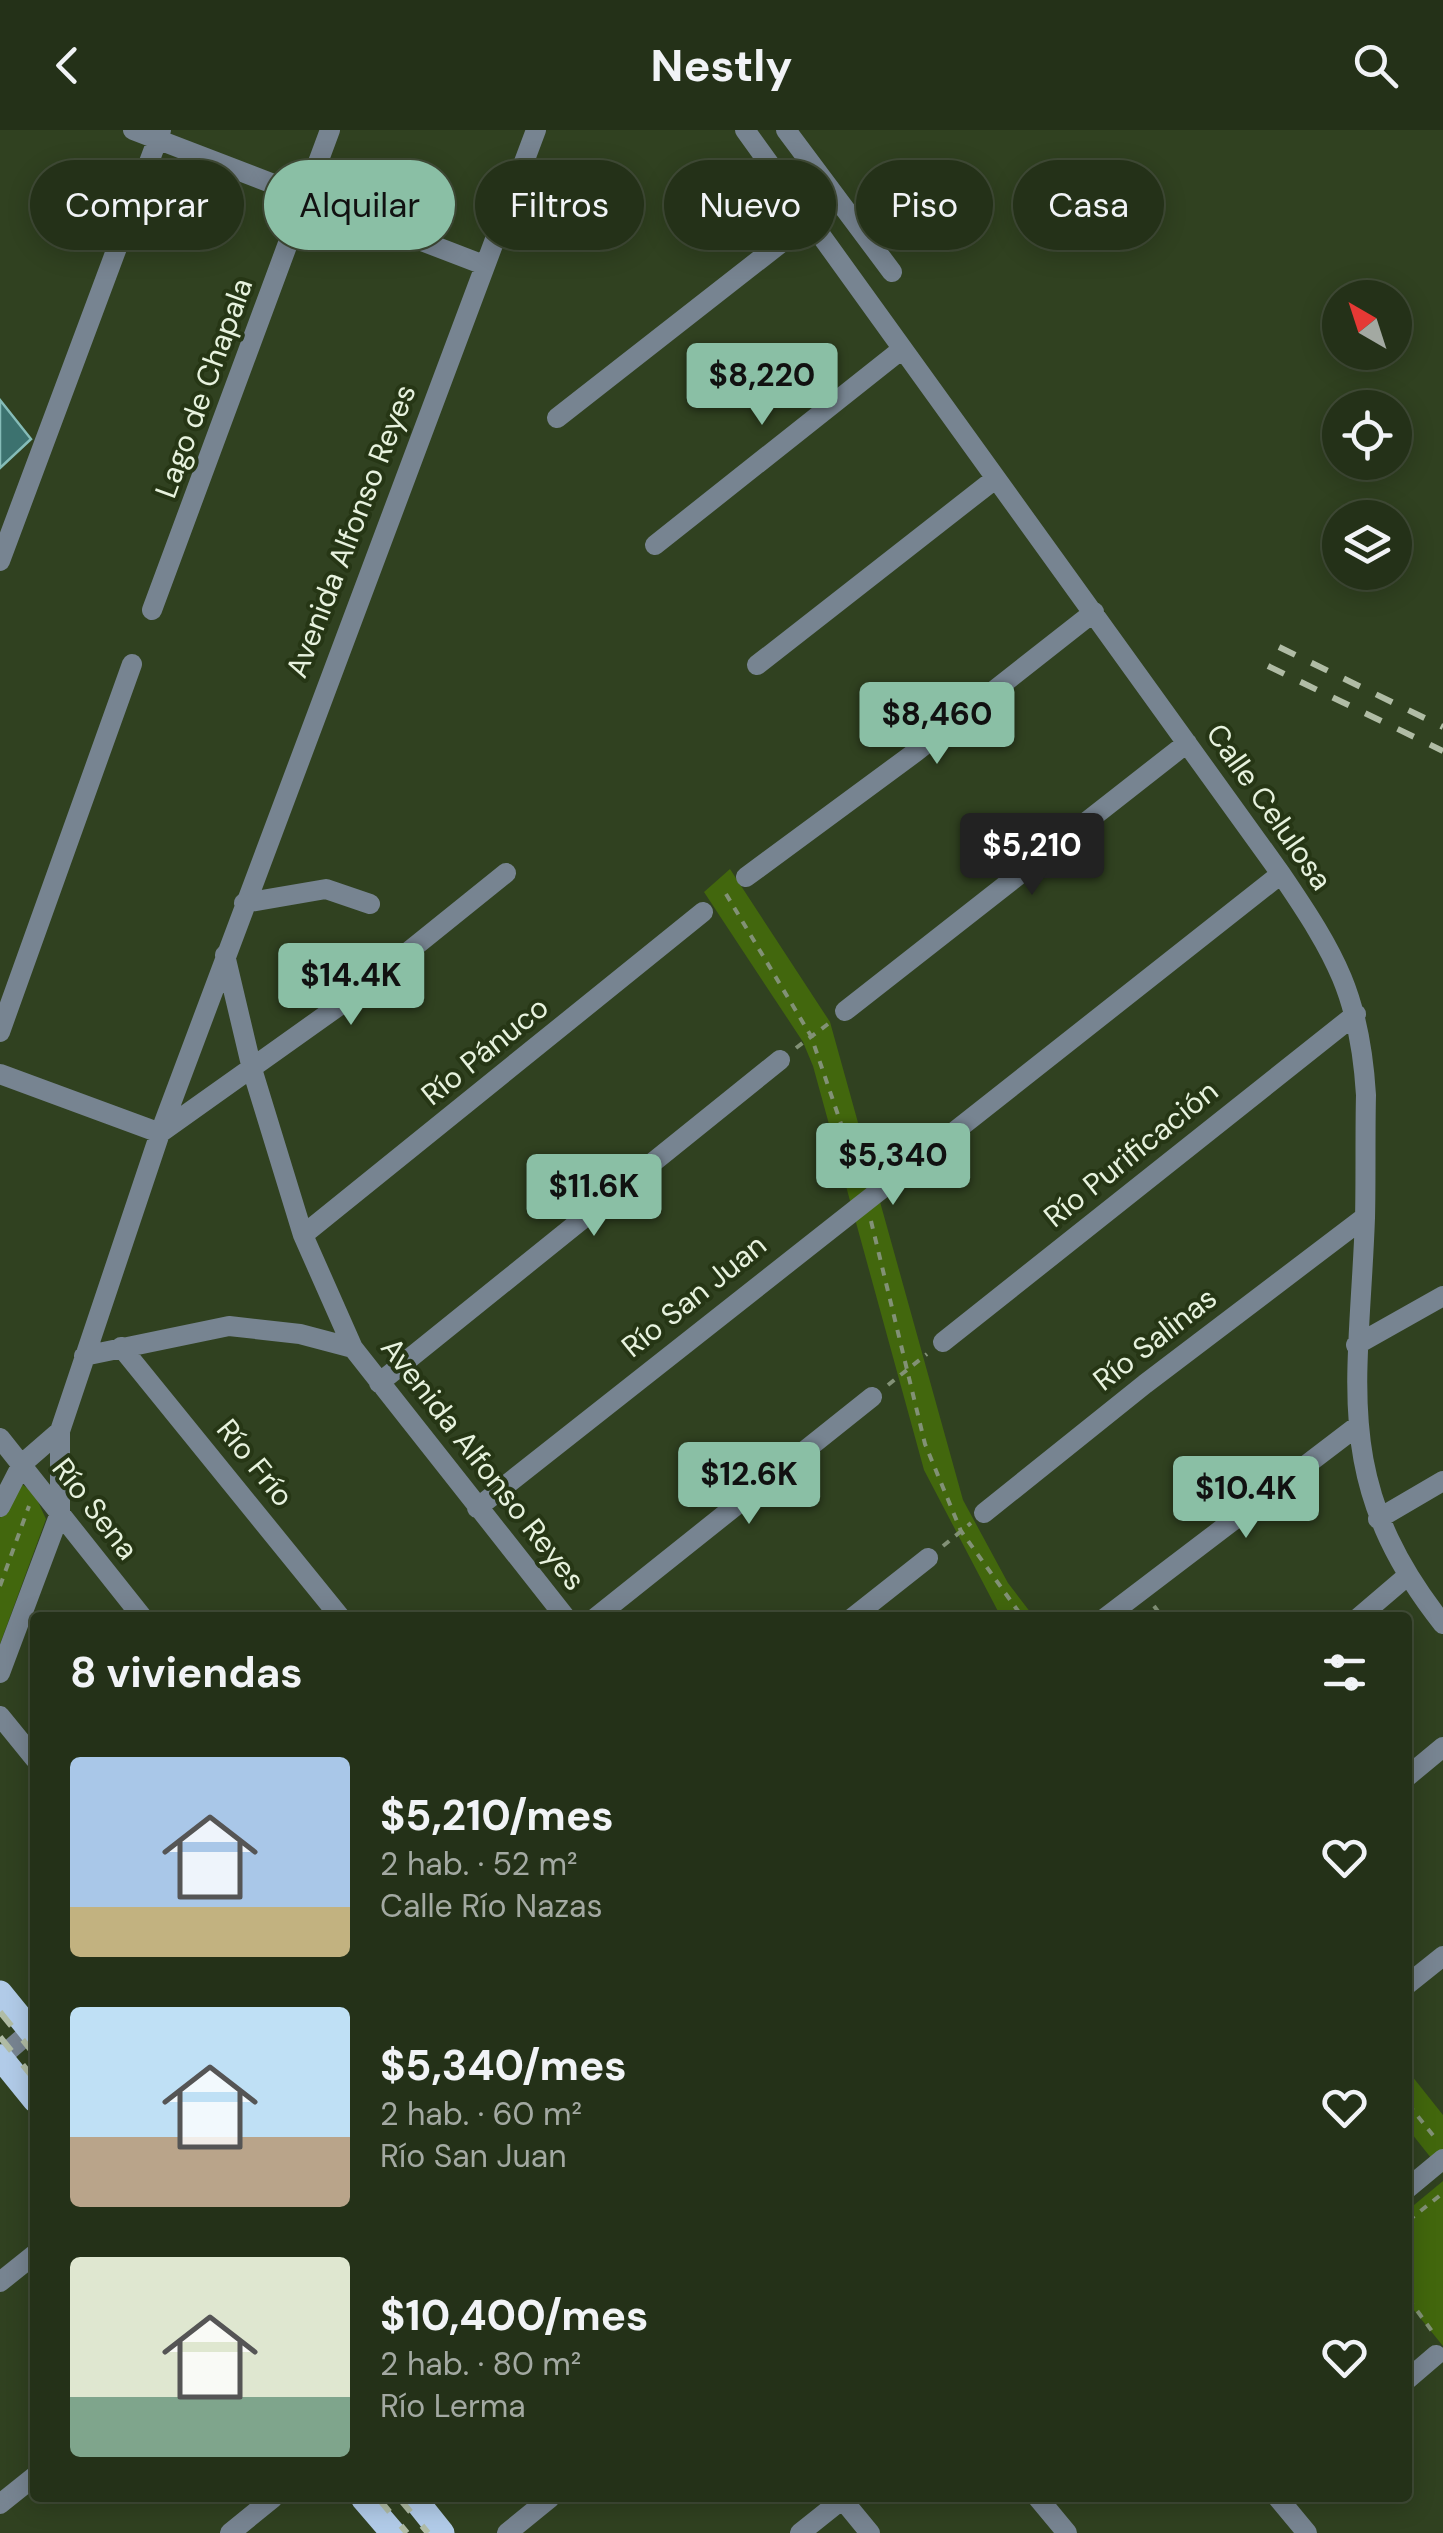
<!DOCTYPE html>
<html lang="es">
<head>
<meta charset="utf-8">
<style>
  body { margin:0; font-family:"DM Sans",sans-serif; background:#303d25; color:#f1f3f6; height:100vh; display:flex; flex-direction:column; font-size:38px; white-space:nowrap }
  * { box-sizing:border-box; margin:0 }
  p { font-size:32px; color:#a3a9a2 }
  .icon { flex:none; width:55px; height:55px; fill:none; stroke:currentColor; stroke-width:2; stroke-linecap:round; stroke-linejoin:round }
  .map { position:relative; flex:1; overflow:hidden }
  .side { position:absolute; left:30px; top:1482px; width:1382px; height:890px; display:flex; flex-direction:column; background:#243118; border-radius:10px; box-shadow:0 5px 25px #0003,0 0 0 2px #414c37 }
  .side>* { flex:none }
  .guide { position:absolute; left:30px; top:30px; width:1385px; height:90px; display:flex; gap:20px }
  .needle { width:65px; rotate:321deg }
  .controls { position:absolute; left:1322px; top:150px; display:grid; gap:20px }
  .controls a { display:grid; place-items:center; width:90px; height:90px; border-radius:50%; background:#243118; box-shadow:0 5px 25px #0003,0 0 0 2px #414c37; font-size:50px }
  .price { position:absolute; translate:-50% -85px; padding:0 22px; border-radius:10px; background:#8abfa5; color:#111; font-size:32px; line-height:65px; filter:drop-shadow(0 2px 5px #0008) }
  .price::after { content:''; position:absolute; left:50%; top:60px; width:30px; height:22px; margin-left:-15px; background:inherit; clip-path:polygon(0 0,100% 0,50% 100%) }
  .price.selected { background:#222; color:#fff }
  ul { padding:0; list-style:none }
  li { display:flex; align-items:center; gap:30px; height:250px; padding:0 40px }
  li span { display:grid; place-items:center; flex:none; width:280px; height:200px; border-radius:10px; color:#555 }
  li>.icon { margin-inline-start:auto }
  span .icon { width:120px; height:120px; fill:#fffc; stroke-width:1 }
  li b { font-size:42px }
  h2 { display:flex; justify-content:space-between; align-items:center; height:120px; padding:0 40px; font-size:42px }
  .chip { padding:0 35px; border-radius:45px; background:#243118; box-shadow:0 5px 25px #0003,0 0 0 2px #414c37; font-size:35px; line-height:90px }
  .chip.selected { background:#8abfa5; color:#111 }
  header { display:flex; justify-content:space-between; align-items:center; height:130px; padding:0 40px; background:#243118; font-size:45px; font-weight:700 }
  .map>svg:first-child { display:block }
</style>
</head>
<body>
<header><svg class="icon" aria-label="back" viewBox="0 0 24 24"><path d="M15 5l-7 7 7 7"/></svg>Nestly<svg class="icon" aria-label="search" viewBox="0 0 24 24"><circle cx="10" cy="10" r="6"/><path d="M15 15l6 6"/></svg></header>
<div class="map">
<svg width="1443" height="2403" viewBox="0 0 1443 2403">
  <rect width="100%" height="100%" fill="#304120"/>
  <!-- green -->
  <path fill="#42670d" d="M730 739 830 892 963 1370 1008 1453 1034 1487H1001L924 1340 813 936 803 912 704 762Z
    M19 1352 34 1363 46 1389 0 1514V1388Z
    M1408 1941 1443 1985V2043L1408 1999Z
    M1443 2051V2216L1408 2173V2080Z"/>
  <!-- building -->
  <path fill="#3c726f" stroke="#85bcb8" stroke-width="2.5" d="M0 270 31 309 0 338Z"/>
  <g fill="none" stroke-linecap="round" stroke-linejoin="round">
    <!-- path -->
    <path stroke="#829176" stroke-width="4" stroke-dasharray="8 8" stroke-linecap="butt" d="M726 764 811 906 861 1052
      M796 918 828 894
      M871 1091 925 1314 961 1401 1023 1488
      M888 1255 927 1224
      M943 1416 971 1393
      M0 1456 29 1376
      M1154 1476 1163 1488
      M1408 1974 1436 2009
      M1408 2091 1443 2063
      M1408 2168 1434 2204"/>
    <!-- minor -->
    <path stroke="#778491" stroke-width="20" d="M133 0 484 135
      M745 0 1281 744C1336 825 1360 866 1366 965 1365 1006 1366 1047 1365 1088 1359 1255 1330 1351 1443 1494
      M786 0 892 142
      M557 288 809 91
      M655 415 901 220
      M0 431 161 0
      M152 480 330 0
      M757 535 995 349
      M746 747 917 621 1094 482
      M244 773 326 759 370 774
      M225 825 252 939 303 1105 353 1218 566 1488
      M845 881 1187 613
      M0 902 132 534
      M0 944 160 1003 357 863 506 743
      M303 1105 703 782
      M943 1212 1356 884
      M1356 1215 1443 1166
      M121 1217 341 1488
      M84 1226 229 1196 300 1204 353 1218
      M379 1253 780 930
      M0 1308 143 1488
      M0 1377 22 1334 60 1301
      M477 1378 1281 744
      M984 1383 1145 1254 1365 1087
      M1378 1389 1443 1351
      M595 1488 872 1267
      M852 1488 928 1428
      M1105 1488 1356 1297
      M1358 1488 1406 1447
      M0 1543 60 1383V1301L160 1003 536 0
      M0 1586 35 1629
      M1408 1646 1443 1617
      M1408 1854 1443 1826
      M0 1928 31 1901
      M1408 2058 1443 2029
      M0 2152 35 2124
      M1408 2249 1436 2225
      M1038 2368 1067 2403
      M1278 2368 1307 2403
      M842 2369 870 2403
      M0 2374 35 2346
      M230 2403 273 2368
      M507 2403 550 2368
      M800 2403 844 2368"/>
    <!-- major -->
    <path stroke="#b1cbe8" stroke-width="25" d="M0 1863 35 1906
      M0 1927 35 1970
      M363 2368 393 2403
      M414 2368 442 2403"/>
    <!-- rail -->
    <path stroke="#b0bca5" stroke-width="6" stroke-dasharray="18 18" stroke-linecap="butt" d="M1279 517 1443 597
      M1268 536 1443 621
      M0 1882 35 1925
      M0 1907 35 1950
      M378 2368 407 2403
      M399 2368 428 2403"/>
  </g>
  <g text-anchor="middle" stroke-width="8" stroke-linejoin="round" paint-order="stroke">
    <!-- street labels -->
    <g font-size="30" fill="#e7f2de" stroke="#263615">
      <text transform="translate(204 258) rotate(-70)" y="10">Lago de Chapala</text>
      <text transform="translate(351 401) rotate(-69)" y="10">Avenida Alfonso Reyes</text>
      <text transform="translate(1269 677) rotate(55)" y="10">Calle Celulosa</text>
      <text transform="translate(485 921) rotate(-39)" y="10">Río Pánuco</text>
      <text transform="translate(1131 1024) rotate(-39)" y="10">Río Purificación</text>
      <text transform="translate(694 1166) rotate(-39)" y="10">Río San Juan</text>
      <text transform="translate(1155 1209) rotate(-38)" y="10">Río Salinas</text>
      <text transform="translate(255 1333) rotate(51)" y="10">Río Frío</text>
      <text transform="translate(483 1334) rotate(52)" y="10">Avenida Alfonso Reyes</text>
      <text transform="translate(95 1379) rotate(52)" y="10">Río Sena</text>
    </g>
  </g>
</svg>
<div class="controls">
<a><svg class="needle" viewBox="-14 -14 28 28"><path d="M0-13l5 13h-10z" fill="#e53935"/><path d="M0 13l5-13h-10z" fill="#a3a9a2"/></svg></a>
<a><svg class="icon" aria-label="locate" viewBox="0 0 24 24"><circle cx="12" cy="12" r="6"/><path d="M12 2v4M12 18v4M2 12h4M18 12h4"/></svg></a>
<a><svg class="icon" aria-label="layers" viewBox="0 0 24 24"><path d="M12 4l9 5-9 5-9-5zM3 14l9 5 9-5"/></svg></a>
</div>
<b class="price" style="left:762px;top:298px">$8,220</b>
<b class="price" style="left:937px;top:637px">$8,460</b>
<b class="price selected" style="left:1032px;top:768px">$5,210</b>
<b class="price" style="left:351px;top:898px">$14.4K</b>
<b class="price" style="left:893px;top:1078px">$5,340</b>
<b class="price" style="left:594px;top:1109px">$11.6K</b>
<b class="price" style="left:749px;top:1397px">$12.6K</b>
<b class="price" style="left:1246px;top:1411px">$10.4K</b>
<div class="guide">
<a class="chip">Comprar</a>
<a class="chip selected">Alquilar</a>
<a class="chip">Filtros</a>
<a class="chip">Nuevo</a>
<a class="chip">Piso</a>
<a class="chip">Casa</a>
</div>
<section class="side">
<h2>8 viviendas<svg class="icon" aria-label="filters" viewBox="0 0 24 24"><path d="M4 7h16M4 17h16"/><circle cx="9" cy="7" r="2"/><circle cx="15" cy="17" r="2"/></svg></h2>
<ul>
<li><span style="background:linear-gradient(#a9c7e8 75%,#c2b280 0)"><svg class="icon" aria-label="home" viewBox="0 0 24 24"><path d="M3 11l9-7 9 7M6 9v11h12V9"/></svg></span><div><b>$5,210/mes</b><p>2 hab. · 52 m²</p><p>Calle Río Nazas</p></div><svg class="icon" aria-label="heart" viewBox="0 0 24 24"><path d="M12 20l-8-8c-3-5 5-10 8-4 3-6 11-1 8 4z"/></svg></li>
<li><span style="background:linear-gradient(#bfe0f5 65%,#b9a48a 0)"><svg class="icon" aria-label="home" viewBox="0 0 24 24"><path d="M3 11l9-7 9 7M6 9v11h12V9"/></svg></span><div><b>$5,340/mes</b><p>2 hab. · 60 m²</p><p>Río San Juan</p></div><svg class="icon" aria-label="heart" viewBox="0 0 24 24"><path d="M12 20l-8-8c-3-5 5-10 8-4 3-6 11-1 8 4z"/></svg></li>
<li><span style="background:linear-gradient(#dfe7d0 70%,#7fa58c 0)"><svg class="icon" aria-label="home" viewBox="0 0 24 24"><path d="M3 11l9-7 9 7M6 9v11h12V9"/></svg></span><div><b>$10,400/mes</b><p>2 hab. · 80 m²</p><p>Río Lerma</p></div><svg class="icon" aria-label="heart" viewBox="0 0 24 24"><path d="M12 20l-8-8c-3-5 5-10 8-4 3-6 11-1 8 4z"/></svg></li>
</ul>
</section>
</div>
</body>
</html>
